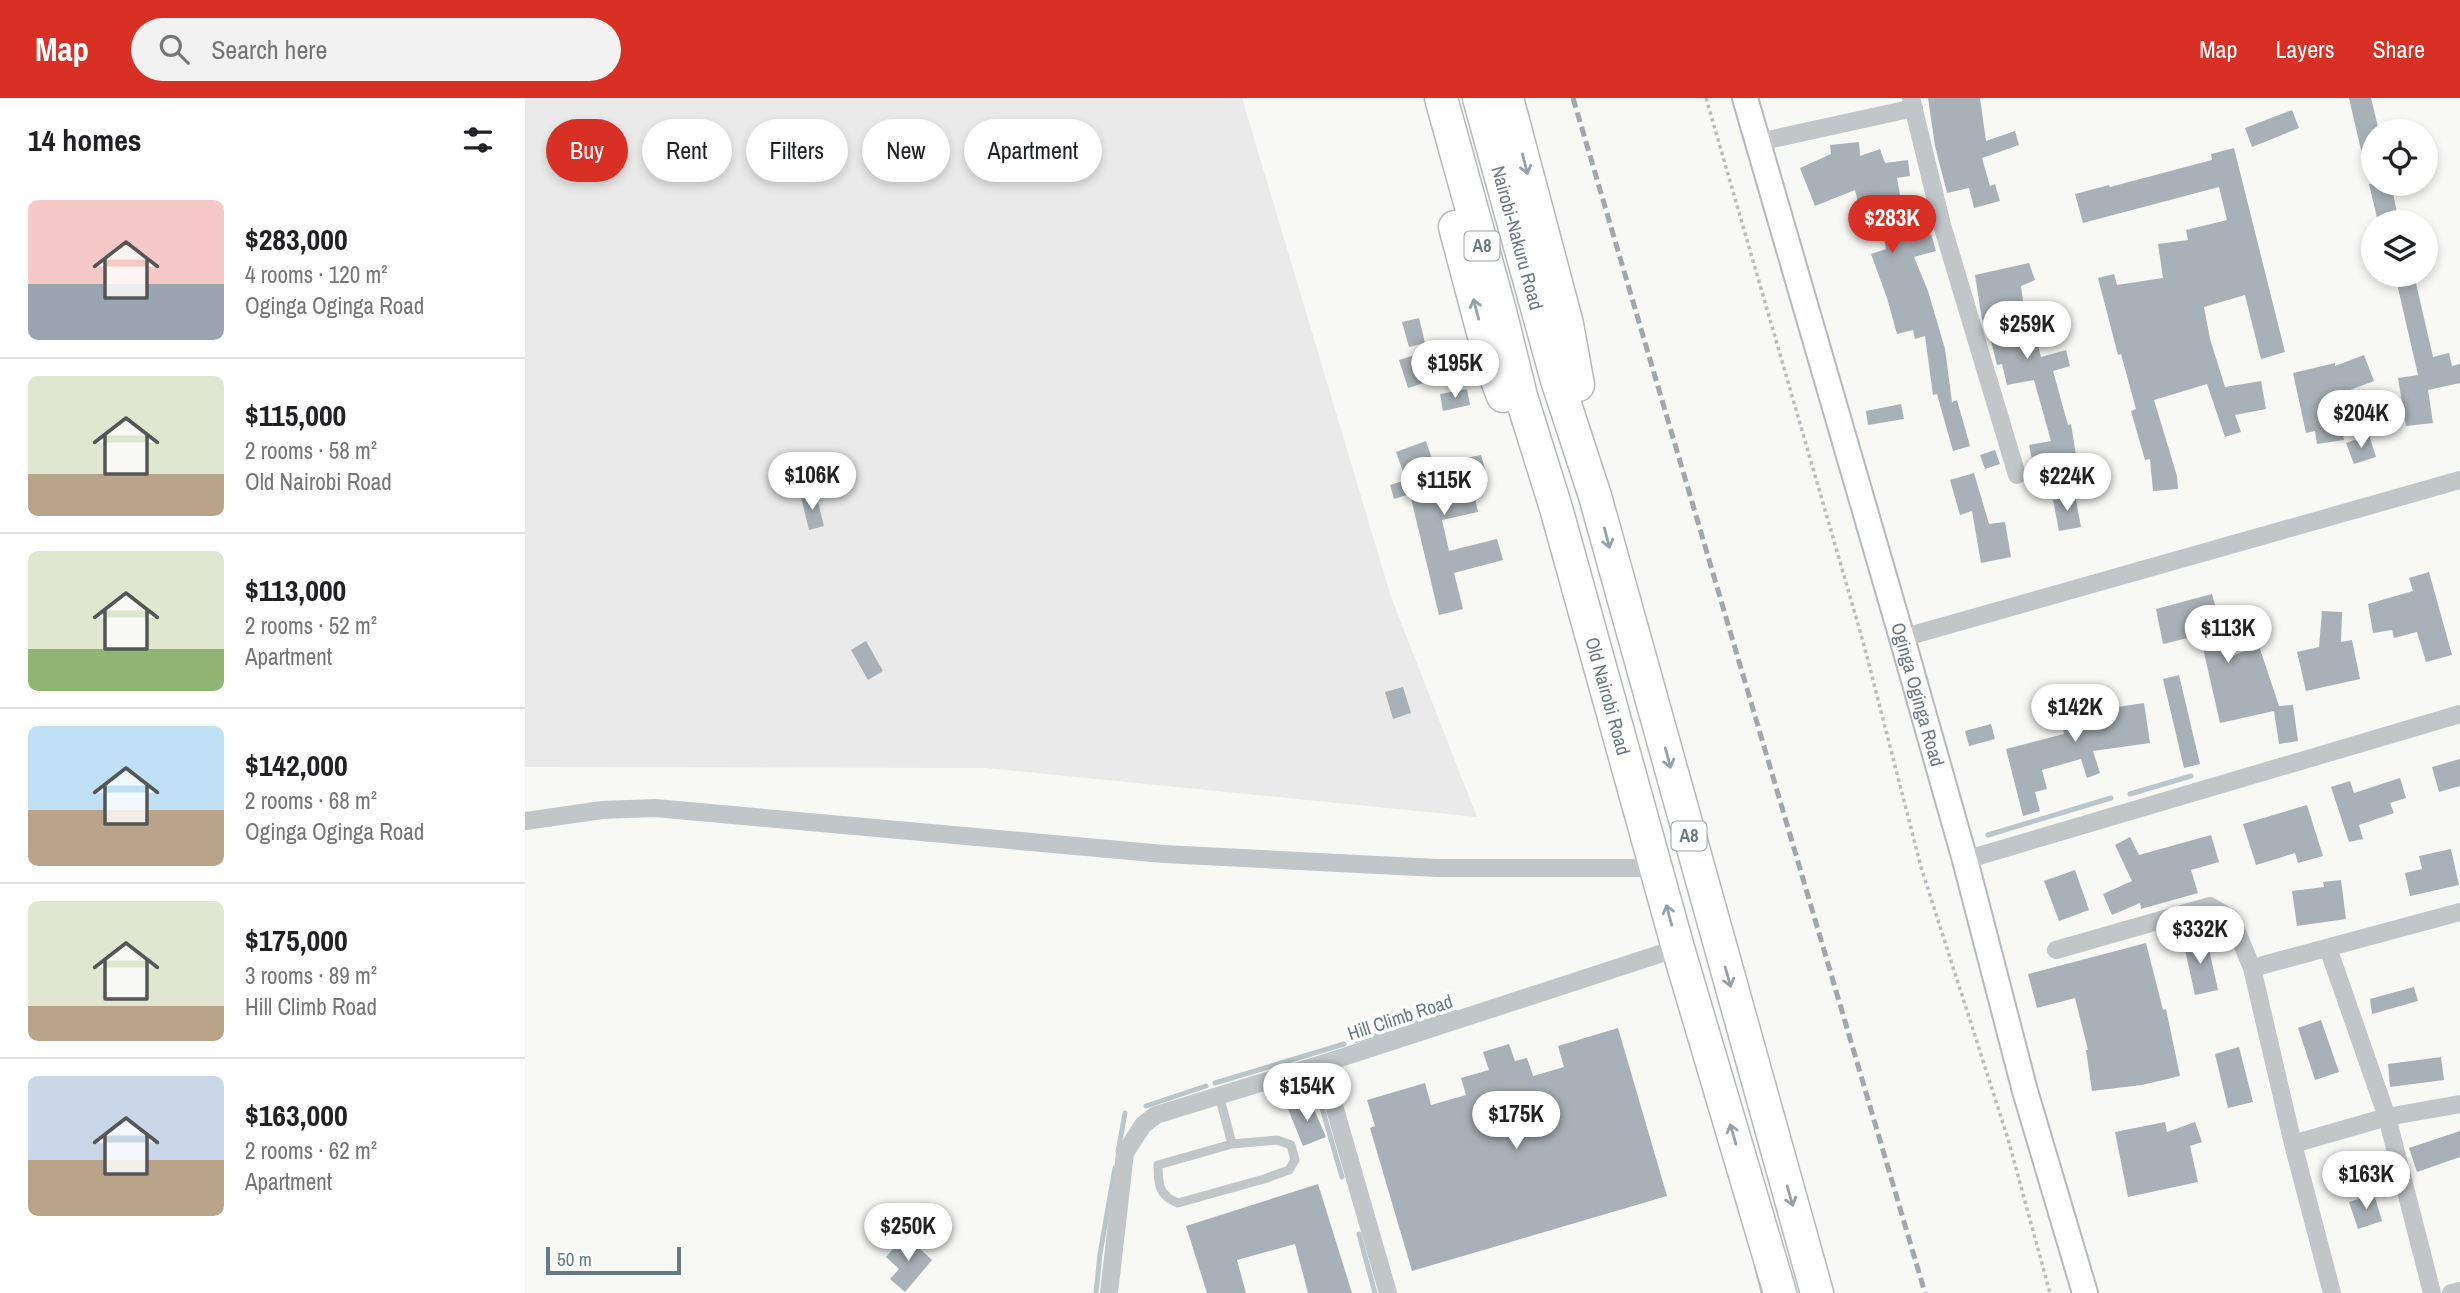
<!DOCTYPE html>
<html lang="en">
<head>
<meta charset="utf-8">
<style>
  body { margin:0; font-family:"Archivo Narrow",sans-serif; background:#f2f2f2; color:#202124; height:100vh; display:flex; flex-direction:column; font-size:26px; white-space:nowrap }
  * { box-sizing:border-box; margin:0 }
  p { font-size:23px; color:#757577 }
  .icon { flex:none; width:38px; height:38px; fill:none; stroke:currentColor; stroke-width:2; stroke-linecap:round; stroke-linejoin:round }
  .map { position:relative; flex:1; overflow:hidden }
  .details { display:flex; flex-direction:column; background:#fff; width:525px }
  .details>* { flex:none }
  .guide { position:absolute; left:21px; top:21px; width:665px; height:63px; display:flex; gap:14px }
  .controls { position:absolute; left:1836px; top:21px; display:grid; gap:14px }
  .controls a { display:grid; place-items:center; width:77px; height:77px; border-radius:50%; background:#fff; box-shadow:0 4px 10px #0003; font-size:35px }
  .scale { position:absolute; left:21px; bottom:18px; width:135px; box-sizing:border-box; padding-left:7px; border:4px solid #677986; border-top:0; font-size:19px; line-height:24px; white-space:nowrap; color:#677986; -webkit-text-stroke:5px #fff; paint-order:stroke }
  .price { position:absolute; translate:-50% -60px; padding:0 16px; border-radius:24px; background:#fff; color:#222; font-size:23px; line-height:46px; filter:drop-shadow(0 2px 4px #0008) }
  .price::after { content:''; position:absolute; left:50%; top:42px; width:21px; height:16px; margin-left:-10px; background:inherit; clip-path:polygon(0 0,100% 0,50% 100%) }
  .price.on { background:#d93025; color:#fff }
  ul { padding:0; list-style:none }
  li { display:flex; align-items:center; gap:21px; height:175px; padding:0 28px }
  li+li { border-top:2px solid #e0e0e0 }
  li span { display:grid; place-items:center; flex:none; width:196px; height:140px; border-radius:10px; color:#555 }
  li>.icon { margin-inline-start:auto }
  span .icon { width:84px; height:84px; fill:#fffc; stroke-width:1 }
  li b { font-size:30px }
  h2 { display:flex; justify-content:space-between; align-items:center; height:84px; padding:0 28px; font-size:30px }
  .tag { padding:0 24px; border-radius:32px; background:#fff; box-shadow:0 4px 10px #0003; font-size:24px; line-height:63px }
  .tag.on { background:#d93025; color:#fff }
  header { display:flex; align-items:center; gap:42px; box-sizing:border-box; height:98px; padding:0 35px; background:#d93025; color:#fff }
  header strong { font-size:33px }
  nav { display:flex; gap:38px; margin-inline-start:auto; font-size:24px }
  .search { width:490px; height:63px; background:#f2f2f2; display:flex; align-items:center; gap:18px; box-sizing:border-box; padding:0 24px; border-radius:38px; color:#757577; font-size:26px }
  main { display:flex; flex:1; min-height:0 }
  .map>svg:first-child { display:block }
</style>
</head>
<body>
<header>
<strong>Map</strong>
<div class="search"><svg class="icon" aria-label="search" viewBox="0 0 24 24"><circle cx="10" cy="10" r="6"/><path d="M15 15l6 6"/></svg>Search here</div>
<nav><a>Map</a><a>Layers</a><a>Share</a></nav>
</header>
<main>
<section class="details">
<h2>14 homes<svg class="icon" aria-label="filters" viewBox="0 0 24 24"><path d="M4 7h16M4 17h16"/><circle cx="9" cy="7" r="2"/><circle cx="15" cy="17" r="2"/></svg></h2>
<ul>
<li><span style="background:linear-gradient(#f6c9c9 60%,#9aa5b1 0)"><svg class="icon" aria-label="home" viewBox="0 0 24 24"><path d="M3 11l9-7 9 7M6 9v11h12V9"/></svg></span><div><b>$283,000</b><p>4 rooms · 120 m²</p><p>Oginga Oginga Road</p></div></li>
<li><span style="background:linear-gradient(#dfe7d0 70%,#b9a48a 0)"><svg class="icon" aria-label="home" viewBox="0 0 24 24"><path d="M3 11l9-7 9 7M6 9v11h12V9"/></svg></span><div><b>$115,000</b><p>2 rooms · 58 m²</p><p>Old Nairobi Road</p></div></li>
<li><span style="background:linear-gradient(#dfe7d0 70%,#8fb573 0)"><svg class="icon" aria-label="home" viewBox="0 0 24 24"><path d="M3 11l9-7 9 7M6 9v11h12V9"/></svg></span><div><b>$113,000</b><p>2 rooms · 52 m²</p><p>Apartment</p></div></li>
<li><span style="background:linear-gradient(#bfe0f5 60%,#b9a48a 0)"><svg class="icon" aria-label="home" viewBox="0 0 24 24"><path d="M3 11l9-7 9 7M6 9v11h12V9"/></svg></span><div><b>$142,000</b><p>2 rooms · 68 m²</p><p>Oginga Oginga Road</p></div></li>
<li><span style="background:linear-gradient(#dfe7d0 75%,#b9a48a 0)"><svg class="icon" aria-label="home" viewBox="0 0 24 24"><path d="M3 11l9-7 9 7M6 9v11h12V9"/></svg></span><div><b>$175,000</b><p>3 rooms · 89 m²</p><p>Hill Climb Road</p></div></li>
<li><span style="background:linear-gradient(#c9d6e8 60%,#b9a48a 0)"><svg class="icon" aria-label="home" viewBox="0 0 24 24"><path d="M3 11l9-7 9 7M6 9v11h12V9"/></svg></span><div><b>$163,000</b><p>2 rooms · 62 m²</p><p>Apartment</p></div></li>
</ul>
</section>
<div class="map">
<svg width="1935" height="1195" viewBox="0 0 1935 1195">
  <rect width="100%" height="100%" fill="#f8f8f5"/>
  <!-- built -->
  <path fill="#e9eae9" d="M0 0H717L866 499 952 719 461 670 0 669Z"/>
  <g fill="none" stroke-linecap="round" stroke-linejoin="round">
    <!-- stream -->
    <path stroke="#bac6ca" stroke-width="5" d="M1605 696 1666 678
      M1463 737 1586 700
      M829 943 930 914
      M690 985 819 946
      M798 994 797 1010 817 1079
      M621 1008 681 988
      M593 1054 600 1015
      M834 1136 850 1195
      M1232 1171 1238 1195
      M571 1195 575 1156 590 1070"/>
  </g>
  <!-- building -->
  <path fill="#a8b1b7" d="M1403 0H1455L1461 43 1490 33 1494 47 1457 60 1465 88 1470 86 1475 103 1449 110 1444 90 1422 95 1410 48Z
    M1824 0H1846L1854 33H1848V78H1842Z
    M1767 12 1774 30 1727 49 1720 30Z
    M1334 44 1335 58 1355 51 1360 65 1383 62 1385 78 1372 80 1383 142 1406 136 1411 153 1389 159 1403 193 1420 251 1427 304 1432 302 1445 348 1428 353 1412 296 1408 297 1400 238 1390 241 1388 232 1372 236 1362 200 1346 156 1361 151 1356 123 1339 127 1330 92 1290 108 1275 70 1306 56 1305 47Z
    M1709 50 1760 254 1736 261 1720 197 1679 209 1685 241 1700 289 1736 283 1741 311 1710 317 1716 334 1700 339 1682 286 1629 302 1652 378 1653 391 1628 393 1625 361 1620 362 1606 313 1611 311 1596 256 1593 257 1573 180 1589 176 1592 187 1638 180 1633 146 1663 142 1661 132 1702 122 1694 89 1558 125 1550 96 1584 87 1585 89 1687 62 1686 56Z
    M1844 86H1866L1874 124H1853Z
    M1504 165 1510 182 1496 188 1502 230 1508 229 1516 259 1541 252 1545 268 1528 273 1543 327 1546 326 1554 376 1537 379 1535 367 1509 372 1504 347 1526 343 1509 282 1482 287 1477 266 1472 267 1461 223 1457 222 1450 177Z
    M1870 177H1889L1908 259 1924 255 1927 268 1935 266V285L1903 292 1908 325 1881 328 1873 280 1893 277Z
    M894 220 900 245 884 249 877 224Z
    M893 256 902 284 883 290 874 262Z
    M1839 257 1849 283 1809 298 1819 342 1792 346 1790 333 1781 335 1768 275 1810 265V268Z
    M942 291 945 307 918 313 915 296Z
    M1376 306 1379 321 1343 327 1341 313Z
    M1844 337 1851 359 1829 366 1821 345Z
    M901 343 909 367 956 357 962 377 946 382 953 414 917 422 924 453 972 441 978 462 929 475 938 511 914 517 885 396 869 401 865 387 881 382 871 354Z
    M1470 352 1475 366 1460 371 1455 357Z
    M1449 375 1464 426 1480 424 1486 459 1456 465 1447 413 1435 417 1425 382Z
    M291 396 299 428 284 432 276 399Z
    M1550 397 1556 429 1534 433 1528 402Z
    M1904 474 1927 557 1901 564 1892 534 1869 540 1867 532 1848 535 1843 506 1888 493 1884 480Z
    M1687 496 1693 518 1702 517 1709 557 1734 548 1754 608 1768 607 1773 643 1754 646 1749 613 1695 625 1675 537 1638 546 1631 511Z
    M1797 513 1817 514 1816 544 1827 542 1835 581 1781 593 1772 554 1794 549Z
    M341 543 358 573 343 582 326 552Z
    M1654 577 1675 666 1659 670 1638 581Z
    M878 589 886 615 868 621 860 594Z
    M1549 589 1553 615 1619 605 1625 645 1568 653 1575 675 1562 680 1556 661 1517 672 1522 691 1510 694 1515 713 1498 718 1481 651 1539 636 1532 591Z
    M1466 626 1470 641 1444 648 1440 633Z
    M1935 661V688L1914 694 1907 669Z
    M1875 680 1881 700 1865 705 1869 715 1834 727 1838 741 1824 744 1806 689 1825 683 1829 695Z
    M1782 707 1798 758 1773 765 1770 755 1731 767 1718 726Z
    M1686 737 1694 764 1666 772 1673 795 1616 811 1615 805 1587 817 1578 796 1607 783 1590 747 1605 739 1614 757Z
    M1926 751 1934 787 1885 798 1880 775 1897 771 1894 758Z
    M1550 772 1564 812 1534 823 1519 783Z
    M1816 782 1821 821 1772 828 1767 793 1799 789 1798 784Z
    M1681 838 1693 892 1670 897 1658 843Z
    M1621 845 1638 912 1641 911 1655 978 1617 987 1567 993 1561 952H1563L1550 900 1512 910 1503 876Z
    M1889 889 1893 903 1847 916 1845 901Z
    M1796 922 1814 974 1790 982 1773 930Z
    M1093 930 1142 1098 887 1173 845 1030 850 1028 842 1002 900 985 906 1007 941 997 936 980 964 972 958 954 984 946 990 963 1002 960 1008 978 1039 969 1033 948Z
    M1714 949 1728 1004 1703 1010 1690 956Z
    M1916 959 1919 982 1865 989 1863 966Z
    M785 1002 801 1039 778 1048 763 1011Z
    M1640 1024 1642 1034 1670 1024 1677 1044 1665 1048 1673 1084 1603 1099 1590 1034Z
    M1935 1033V1059L1892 1074 1884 1050Z
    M793 1086 827 1195H783L770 1146 712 1162 721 1195H682L661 1128Z
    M1849 1096 1857 1123 1833 1131 1824 1104Z
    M380 1137 407 1162 380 1194 365 1181 374 1171 361 1159Z"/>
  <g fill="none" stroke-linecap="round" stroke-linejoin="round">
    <!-- secondary casing -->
    <g stroke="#b4babe" stroke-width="28">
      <g id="secondary">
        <path id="s1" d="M1220 0 1377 540 1440 762 1500 993 1560 1195"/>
      </g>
    </g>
    <!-- highway casing -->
    <g stroke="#b5b9bc" stroke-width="35">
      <g id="highway">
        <path id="s2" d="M916 0 975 213 996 298 1031 410 1153 850 1255 1195"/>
        <path id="s3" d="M954 0 1032 282 1070 398 1292 1195"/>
        <path d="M982 0 1042 226 1053 287"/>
        <path d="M930 129 968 272 978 298"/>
      </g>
    </g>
    <!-- path -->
    <path stroke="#b9bdc0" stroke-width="3.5" stroke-dasharray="3.5 3.5" stroke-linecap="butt" d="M1181 0 1339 547 1396 769 1483 1041 1525 1195"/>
    <!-- lane -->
    <path stroke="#c1c6c9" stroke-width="9" d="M694 997 707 1046
      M752 1042 766 1047 770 1062 764 1072 739 1081 653 1105C634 1098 633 1086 633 1067L707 1046Z"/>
    <!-- street -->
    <path stroke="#c1c6c9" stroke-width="18" d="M1386 0 1417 127 1492 377
      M1234 44 1389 10
      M1377 540 1935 382
      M0 723 77 712 130 710 639 756 912 770H1132
      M1440 762 1935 616
      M1803 850 1862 1019 1907 1195
      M1531 852 1685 808 1706 820 1727 870 1768 1046 1807 1195
      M1727 870 1935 814
      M797 966 863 1195
      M1768 1046 1862 1019 1935 1006
      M584 1195 600 1055 618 1027 631 1017 797 966 1153 850
      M1926 1195 1935 1193"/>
    <!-- secondary -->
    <use href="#secondary" stroke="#fff" stroke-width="24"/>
    <!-- highway -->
    <use href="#highway" stroke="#fff" stroke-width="32"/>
    <!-- rail -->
    <path stroke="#a0a8ad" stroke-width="5" stroke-dasharray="10 5" stroke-linecap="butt" d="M1048 0 1400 1195"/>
  </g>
  <!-- one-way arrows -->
  <defs><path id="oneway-shaft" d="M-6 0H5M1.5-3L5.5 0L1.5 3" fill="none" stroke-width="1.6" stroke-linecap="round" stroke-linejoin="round" transform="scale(1.75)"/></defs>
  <g stroke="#95a1aa">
    <use href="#oneway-shaft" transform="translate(1000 66) rotate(76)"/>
    <use href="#oneway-shaft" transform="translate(951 211) rotate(-105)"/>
    <use href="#oneway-shaft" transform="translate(1082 440) rotate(75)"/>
    <use href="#oneway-shaft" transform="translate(1143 660) rotate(75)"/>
    <use href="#oneway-shaft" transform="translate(1144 817) rotate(-105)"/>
    <use href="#oneway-shaft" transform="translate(1203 879) rotate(74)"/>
    <use href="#oneway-shaft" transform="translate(1208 1036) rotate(-106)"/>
    <use href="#oneway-shaft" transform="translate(1265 1098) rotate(74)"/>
  </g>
  <g text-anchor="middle" stroke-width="7" stroke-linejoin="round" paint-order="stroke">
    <!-- shield labels -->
    <g fill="#fff" stroke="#95a1aa" stroke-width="2">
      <rect x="939.5" y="133.5" width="35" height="29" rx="5"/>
      <rect x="1146.5" y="723.5" width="35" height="29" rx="5"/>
    </g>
    <g font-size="18" font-weight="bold" fill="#677986">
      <text x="957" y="154">A8</text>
      <text x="1164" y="744">A8</text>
    </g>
    <!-- street labels -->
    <g font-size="19" fill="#677986" stroke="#fff">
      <text dy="7" stroke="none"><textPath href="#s3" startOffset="145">Nairobi-Nakuru Road</textPath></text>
      <text dy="7" stroke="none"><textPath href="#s1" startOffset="621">Oginga Oginga Road</textPath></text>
      <text dy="7" stroke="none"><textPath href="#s2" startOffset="621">Old Nairobi Road</textPath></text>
      <text transform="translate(875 919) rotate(-18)" y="7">Hill Climb Road</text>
    </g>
  </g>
</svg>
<div class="controls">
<a><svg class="icon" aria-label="locate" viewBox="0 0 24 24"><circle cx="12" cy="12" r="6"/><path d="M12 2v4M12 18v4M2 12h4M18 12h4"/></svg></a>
<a><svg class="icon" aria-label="layers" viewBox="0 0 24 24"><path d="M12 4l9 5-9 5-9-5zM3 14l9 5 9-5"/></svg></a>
</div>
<div class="scale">50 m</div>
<b class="price on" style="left:1367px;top:157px">$283K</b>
<b class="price" style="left:1502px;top:263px">$259K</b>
<b class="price" style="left:930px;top:302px">$195K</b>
<b class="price" style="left:1836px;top:352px">$204K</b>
<b class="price" style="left:287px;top:414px">$106K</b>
<b class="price" style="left:1542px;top:415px">$224K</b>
<b class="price" style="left:919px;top:419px">$115K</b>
<b class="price" style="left:1703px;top:567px">$113K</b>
<b class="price" style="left:1550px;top:646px">$142K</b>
<b class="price" style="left:1675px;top:868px">$332K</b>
<b class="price" style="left:782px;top:1025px">$154K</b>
<b class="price" style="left:991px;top:1053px">$175K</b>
<b class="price" style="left:1841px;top:1113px">$163K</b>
<b class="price" style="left:383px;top:1165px">$250K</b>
<div class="guide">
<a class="tag on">Buy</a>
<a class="tag">Rent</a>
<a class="tag">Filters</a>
<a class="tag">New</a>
<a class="tag">Apartment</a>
</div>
</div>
</main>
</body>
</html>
